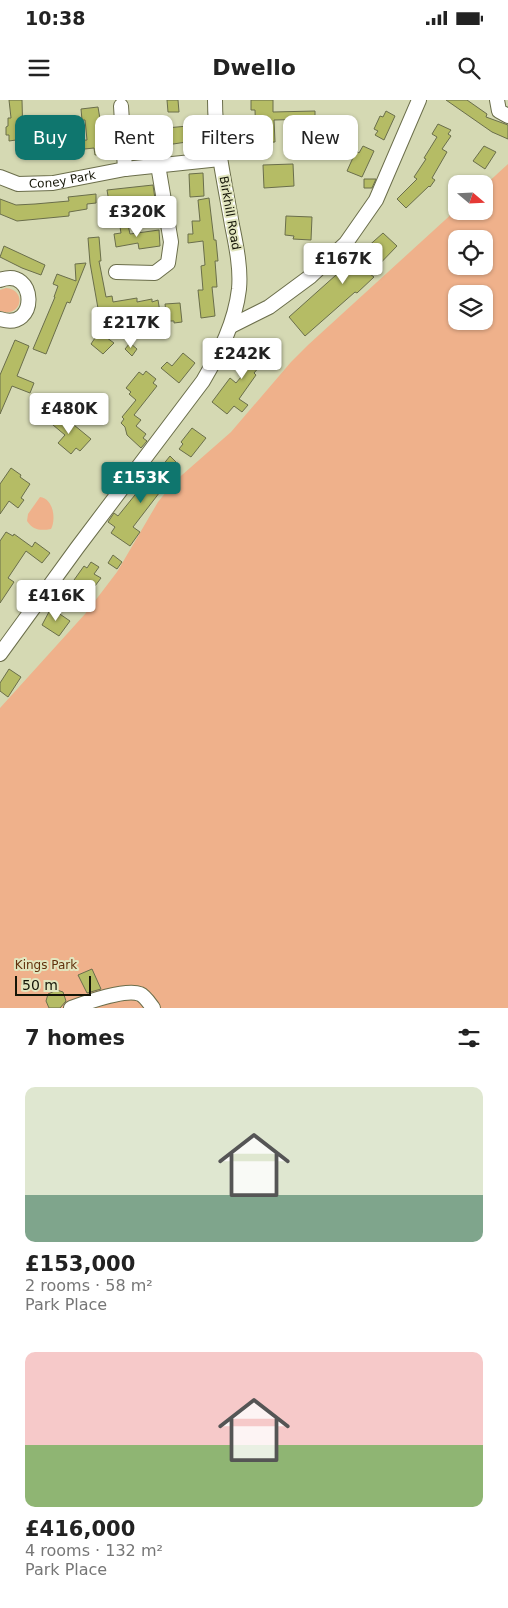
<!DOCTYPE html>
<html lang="en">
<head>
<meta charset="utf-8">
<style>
  body { margin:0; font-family:"DejaVu Sans",sans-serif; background:#f2f2f2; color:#222; height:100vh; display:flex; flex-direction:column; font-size:19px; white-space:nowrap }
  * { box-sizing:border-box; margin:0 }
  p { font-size:16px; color:#767676 }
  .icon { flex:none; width:28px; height:28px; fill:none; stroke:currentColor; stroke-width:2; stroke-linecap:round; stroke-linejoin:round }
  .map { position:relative; height:908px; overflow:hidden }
  .panel { display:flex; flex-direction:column; background:#fff; flex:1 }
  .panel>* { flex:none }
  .banner { position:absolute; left:15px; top:15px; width:479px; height:45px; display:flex; gap:10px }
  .needle { width:32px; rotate:109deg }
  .tools { position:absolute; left:448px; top:75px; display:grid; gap:10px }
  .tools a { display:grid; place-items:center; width:45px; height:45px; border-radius:10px; background:#fff; box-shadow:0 1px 4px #0004; font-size:25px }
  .scale { position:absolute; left:15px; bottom:12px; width:76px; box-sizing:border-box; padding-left:5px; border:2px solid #141507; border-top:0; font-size:14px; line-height:18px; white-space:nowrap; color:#141507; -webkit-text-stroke:4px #e2e6bf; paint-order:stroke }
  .price { position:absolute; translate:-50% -42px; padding:0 11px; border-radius:5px; background:#fff; color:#222; font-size:16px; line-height:32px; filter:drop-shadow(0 1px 2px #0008) }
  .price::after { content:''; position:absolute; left:50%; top:30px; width:15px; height:11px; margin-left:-8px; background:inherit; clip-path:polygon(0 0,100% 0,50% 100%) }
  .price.on { background:#0f766e; color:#fff }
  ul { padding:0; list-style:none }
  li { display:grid; align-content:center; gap:10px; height:265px; padding:0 25px }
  li span { display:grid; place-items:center; height:155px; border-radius:10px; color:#555 }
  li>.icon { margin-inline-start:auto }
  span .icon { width:90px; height:90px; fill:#fffc; stroke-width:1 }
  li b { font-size:21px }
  h2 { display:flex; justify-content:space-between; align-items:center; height:60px; padding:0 25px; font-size:21px }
  .chip { padding:0 18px; border-radius:10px; background:#fff; box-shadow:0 1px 4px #0004; font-size:18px; line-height:45px }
  .chip.on { background:#0f766e; color:#fff }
  .status { display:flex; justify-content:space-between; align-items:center; height:35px; padding:0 25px; background:#fff; direction:ltr }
  .status svg { height:14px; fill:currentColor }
  header { display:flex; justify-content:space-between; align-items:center; height:65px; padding:0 25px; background:#fff; font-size:22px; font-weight:700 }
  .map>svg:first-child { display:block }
</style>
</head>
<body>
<div class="status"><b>10:38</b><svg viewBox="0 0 49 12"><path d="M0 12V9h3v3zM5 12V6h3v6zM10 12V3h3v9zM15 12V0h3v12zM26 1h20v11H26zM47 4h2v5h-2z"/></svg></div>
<header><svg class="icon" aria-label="menu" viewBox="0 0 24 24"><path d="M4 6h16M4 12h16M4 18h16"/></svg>Dwello<svg class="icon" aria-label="search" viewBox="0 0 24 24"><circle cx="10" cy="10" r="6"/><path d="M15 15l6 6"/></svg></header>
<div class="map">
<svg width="508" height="908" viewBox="0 0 508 908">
  <rect width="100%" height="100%" fill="#d5d9b3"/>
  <!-- green -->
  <path fill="#efb18b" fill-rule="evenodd" d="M508 64V908H0V608L85 514 117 472 158 402 174 382 231 332 291 262 308 245 456 110 484 111V86ZM456 139H484V166H456ZM456 194H484V221H456Z
    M6 188C28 190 21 219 0 211V190Z
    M40 397C54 399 56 420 51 429 40 431 33 430 27 421L28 414Z"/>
  <!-- building -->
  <path fill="#b5bc65" stroke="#6a6e4b" d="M9 0H22L23 39 9 41V35H6V27L8 26V18H11Z
    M167 0H178L179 12H168Z
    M251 0H273V12L315 11V19L274 20 275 42 256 43 255 10H251Z
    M446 0H467L487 14 486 17 508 25V39L492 32Z
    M98 7 100 19 102 18 103 28H107L109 53 95 55 94 48 75 50V55L58 57 57 42 87 40 85 20H82L81 9Z
    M386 11 395 16 384 40 375 35 378 31 374 29 380 16 383 17Z
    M438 24 451 30 448 34 451 36 442 49 447 52 432 78 435 80 430 87 429 86 406 108 397 99 417 79 414 77 426 59 424 58 437 37 432 34Z
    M166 25V28L199 25 200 40 153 47V41L151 42 150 27Z
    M363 46 374 51 362 77 347 71 356 51 359 53Z
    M484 46 496 52 485 69 473 61Z
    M293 64 294 86 264 88 263 65Z
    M203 73 204 96 190 97 189 74Z
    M364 79H376L372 88H364Z
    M153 85 155 99 111 104 109 102 107 90Z
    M96 94V103L87 104V109L69 112V116L17 121 0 114V99L16 105 35 104 69 101 68 97Z
    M209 98 214 140H216L218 161H215L217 187H212L215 216 201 218 198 190H203L201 166 205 165 203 141 188 143V134H193L192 121H200L198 100Z
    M286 116 312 117 311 140 293 139 294 136 285 135Z
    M128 125 130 134 159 130 160 146 139 149 138 143 116 147 114 134 121 133 120 127Z
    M383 133 397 146 370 174 374 177 357 193 355 192 305 236 289 217Z
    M99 137 101 161H99L106 197 112 196 113 202 137 198V202L152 199V202L158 200 160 212 141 215 140 212 121 214 120 210 99 214 90 163 88 138Z
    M4 146 45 165 41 175 22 168 0 157Z
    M86 163 70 203 67 202 46 254 33 249 55 197H54L58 186 53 184 57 174 76 181 75 164Z
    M180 203 182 222 174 223V221H167L165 204Z
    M99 232 114 243 103 254 91 244Z
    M15 240 29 246 17 276 34 283 30 293 12 286 0 314V275Z
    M259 240 272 252 254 273 256 275 239 299 248 305 242 312 234 306 227 314 212 302 230 278 236 283 246 271 238 265Z
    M130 243 137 249 132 256 125 249Z
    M183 253 195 263 179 283 161 268 167 262 172 266Z
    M146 271 156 279 153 283 157 286 134 315 141 320 136 326 146 334 143 338 147 341 141 348 127 335 125 327 121 323 124 319 122 317 136 300 129 294 131 292 126 288 139 272 143 275Z
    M53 312 72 328 74 325 91 339 80 351 76 348 71 354 58 343 65 335 47 320Z
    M192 328 206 338 191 357 179 349 183 344 181 342Z
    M170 356 176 362 169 371 173 375 133 427 140 432 130 446 111 433 115 427 108 422 114 413 118 416 160 364 162 366Z
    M11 368 21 375 20 377 30 384 21 398 24 400 18 408 9 401 0 414V384Z
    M6 432 13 436 14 434 32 447 35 442 50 453 42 463 26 451 8 478 14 482 0 503V441Z
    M113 455 122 462 117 469 108 463Z
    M91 462 99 467 94 474 101 478 95 486 89 483 76 502 57 490 63 483 69 487 84 466 87 468Z
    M51 508 70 521 59 536 42 525Z
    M9 569 21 577 8 597 0 591V583Z
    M92 869 101 889 87 893 78 875Z
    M57 890 63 892 66 901 60 908H49L46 901 48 894Z"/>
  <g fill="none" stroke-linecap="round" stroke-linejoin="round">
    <!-- minor casing -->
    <g stroke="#6b6e4b" stroke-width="16">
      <g id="minor">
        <path d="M497 0 499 11 508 16"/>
        <path d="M121 6 125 69"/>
        <path id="s1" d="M0 77 18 84 53 83 125 69 220 59"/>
        <path d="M116 172 155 173 168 163 171 142 158 65"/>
        <path d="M0 180C37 166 39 232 0 219"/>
        <path d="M231 226 269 207 311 176 346 143 376 100 419 0"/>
        <path d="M0 554 77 448 203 281C220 252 235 223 239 189 241 168 236 145 232 125 225 84 215 42 215 0"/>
        <path d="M71 908C85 903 126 888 140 894 145 896 150 904 153 908"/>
      </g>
    </g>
    <!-- minor -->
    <use href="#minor" stroke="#fff" stroke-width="14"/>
  </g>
  <g text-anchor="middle" stroke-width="4" stroke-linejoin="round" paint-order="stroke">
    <!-- street labels -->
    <g font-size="12" fill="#141507" stroke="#e2e6bf">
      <text dy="4" stroke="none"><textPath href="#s1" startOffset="64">Coney Park</textPath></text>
      <text transform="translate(230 113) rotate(80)" y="4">Birkhill Road</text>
    </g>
    <!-- park labels -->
    <g font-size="12" fill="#62310c" stroke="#e2e6bf">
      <text x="46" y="869">Kings Park</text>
    </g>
  </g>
</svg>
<div class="tools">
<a><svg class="needle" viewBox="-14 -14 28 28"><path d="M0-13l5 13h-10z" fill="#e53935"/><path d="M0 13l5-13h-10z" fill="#767676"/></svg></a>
<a><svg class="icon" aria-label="locate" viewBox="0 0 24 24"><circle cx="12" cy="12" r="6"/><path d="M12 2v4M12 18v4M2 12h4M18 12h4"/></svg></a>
<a><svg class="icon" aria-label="layers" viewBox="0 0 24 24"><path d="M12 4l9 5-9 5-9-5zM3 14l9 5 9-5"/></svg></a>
</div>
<div class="scale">50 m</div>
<b class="price" style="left:137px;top:138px">£320K</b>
<b class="price" style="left:343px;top:185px">£167K</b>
<b class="price" style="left:131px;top:249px">£217K</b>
<b class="price" style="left:242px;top:280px">£242K</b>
<b class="price" style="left:69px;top:335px">£480K</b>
<b class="price on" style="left:141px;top:404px">£153K</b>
<b class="price" style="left:56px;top:522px">£416K</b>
<div class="banner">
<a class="chip on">Buy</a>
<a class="chip">Rent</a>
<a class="chip">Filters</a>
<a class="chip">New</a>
</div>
</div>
<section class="panel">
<h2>7 homes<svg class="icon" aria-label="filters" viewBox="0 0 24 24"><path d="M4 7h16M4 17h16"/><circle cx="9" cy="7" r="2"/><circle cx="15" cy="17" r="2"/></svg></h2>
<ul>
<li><span style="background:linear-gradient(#dfe7d0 70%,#7fa58c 0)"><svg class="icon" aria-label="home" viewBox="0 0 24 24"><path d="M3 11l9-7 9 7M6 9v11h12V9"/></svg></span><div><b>£153,000</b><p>2 rooms · 58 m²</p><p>Park Place</p></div></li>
<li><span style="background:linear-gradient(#f6c9c9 60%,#8fb573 0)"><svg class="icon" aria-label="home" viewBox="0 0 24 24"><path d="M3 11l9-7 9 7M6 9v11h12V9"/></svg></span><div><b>£416,000</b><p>4 rooms · 132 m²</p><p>Park Place</p></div></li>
</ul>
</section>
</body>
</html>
